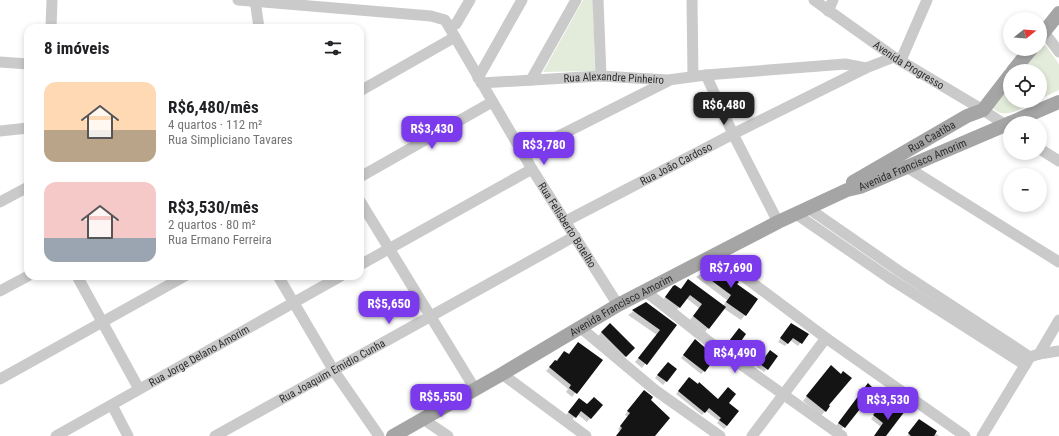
<!DOCTYPE html>
<html lang="pt">
<head>
<meta charset="utf-8">
<style>
  body { margin:0; font-family:"Roboto Condensed",sans-serif; background:#f2f2f2; color:#202124; height:100vh; display:flex; flex-direction:column; font-size:15px; white-space:nowrap }
  * { box-sizing:border-box; margin:0 }
  p { font-size:13px; color:#757577 }
  .icon { flex:none; width:22px; height:22px; fill:none; stroke:currentColor; stroke-width:2; stroke-linecap:round; stroke-linejoin:round }
  .map { position:relative; flex:1; overflow:hidden }
  .sheet { position:absolute; left:24px; top:24px; width:340px; height:256px; display:flex; flex-direction:column; background:#fff; border-radius:12px; box-shadow:0 2px 6px #0003 }
  .sheet>* { flex:none }
  .needle { width:26px; rotate:73deg }
  .buttons { position:absolute; left:1003px; top:12px; display:grid; gap:8px }
  .buttons a { display:grid; place-items:center; width:44px; height:44px; border-radius:50%; background:#fff; box-shadow:0 2px 6px #0003; font-size:20px }
  .price { position:absolute; translate:-50% -34px; padding:0 9px; border-radius:8px; background:#7c3aed; color:#fff; font-size:13px; line-height:26px; filter:drop-shadow(0 1px 2px #0008) }
  .price::after { content:''; position:absolute; left:50%; top:24px; width:12px; height:9px; margin-left:-6px; background:inherit; clip-path:polygon(0 0,100% 0,50% 100%) }
  .price.on { background:#222; color:#fff }
  ul { padding:0; list-style:none }
  li { display:flex; align-items:center; gap:12px; height:100px; padding:0 20px }
  li span { display:grid; place-items:center; flex:none; width:112px; height:80px; border-radius:12px; color:#555 }
  li>.icon { margin-inline-start:auto }
  span .icon { width:48px; height:48px; fill:#fffc; stroke-width:1 }
  li b { font-size:17px }
  h2 { display:flex; justify-content:space-between; align-items:center; height:48px; padding:0 20px; font-size:17px }
  .map>svg:first-child { display:block }
</style>
</head>
<body>
<div class="map">
<svg width="1059" height="436" viewBox="0 0 1059 436">
  <rect width="100%" height="100%" fill="#fff"/>
  <!-- green -->
  <path fill="#e3ebda" d="M583 0H593L595 71 543 72Z
    M1040 44 1046 46 1059 64V90L1040 99V71H1018L1035 49H1040Z
    M1010 81V101H1036C1024 107 1004 122 992 107Z"/>
  <!-- shadow -->
  <path fill="#0003" d="M715 265 736 284 757 300 741 320 723 308 705 332 690 320 699 308 686 298 676 311 662 301 670 291 680 290 688 280 723 306 727 300 696 277Z
    M646 303 675 325 642 368 635 362 657 335 628 315Z
    M610 324 634 348 621 361 597 337Z
    M788 327 807 334 798 346 790 340 785 346 778 342Z
    M736 333V346L733 349 727 345Z
    M692 344 704 371 701 374 681 358Z
    M770 351 767 369 764 372 757 367Z
    M564 352 569 355 601 361 572 397 566 392 568 389 546 371Z
    M665 366 676 370 663 385 655 378Z
    M827 371 841 375 828 405 829 406 821 416 803 401Z
    M687 381 718 400 728 403 727 426 724 429 717 423 719 421 706 411 702 415 676 394Z
    M865 388 874 390 841 430 836 426Z
    M641 394 650 400 654 436H616L620 431 618 429 628 417 625 415Z
    M577 402 587 406 601 405 587 422 577 414 572 420 566 415Z
    M876 413 889 418 884 436H874L881 427 871 419Z
    M917 423 935 433 939 436H907Z"/>
  <!-- building -->
  <path fill="#141414" d="M715 264 739 282 737 284 758 299 746 316 726 302 731 295 700 272Z
    M688 279 726 307 709 329 693 316 702 304 690 295 680 308 665 297 673 286 675 285 681 289Z
    M646 302 677 325 647 365 638 358 660 330 632 310Z
    M610 323 635 348 626 357 601 332Z
    M791 323 809 334 802 344 793 338 788 344 780 338Z
    M739 328 746 334 737 347 729 341Z
    M695 339 716 357 705 372 683 355Z
    M578 342 603 360 577 394 569 388 571 385 549 367 555 360 557 361 564 351 569 354Z
    M770 350 778 356 768 370 760 364Z
    M668 362 677 369 667 382 657 375Z
    M831 365 841 374 843 371 852 378 829 405 830 406 826 412 806 396Z
    M689 377 698 384 699 382 718 399 728 387 736 394 729 403 739 411 727 426 719 420 721 418 709 408 705 413 678 391Z
    M868 383 875 390 845 428 838 423Z
    M644 390 653 397 651 400 670 418 655 436H616L622 428 620 426 630 413 627 411Z
    M594 397 603 405 591 419 581 411 576 418 568 412 579 398 587 404Z
    M898 405 905 411 886 436H874L883 423 873 415 879 408 889 417Z
    M919 419 937 431 934 436H911L908 433Z"/>
  <g fill="none" stroke-linecap="round" stroke-linejoin="round">
    <!-- minor -->
    <g stroke="#cacaca" stroke-width="11">
      <path id="s1" d="M238 0 431 16 445 20 532 169 618 305"/>
      <path d="M255 0 259 28"/>
      <path d="M598 0 601 76"/>
      <path d="M692 0 693 76"/>
      <path id="s2" d="M814 0 894 57 983 110 1010 128"/>
      <path d="M828 11 833 0"/>
      <path d="M450 26 456 24 470 0"/>
      <path d="M51 28 52 0"/>
      <path d="M1044 32 1059 52"/>
      <path d="M901 60 927 0"/>
      <path d="M0 62 28 64"/>
      <path d="M706 75 733 134 778 222"/>
      <path d="M478 78 522 0"/>
      <path d="M531 80 576 0"/>
      <path id="s3" d="M481 83 601 76 668 80 706 75 845 64 866 68"/>
      <path d="M360 91 455 37"/>
      <path d="M0 131 28 128"/>
      <path d="M1040 149 1059 161"/>
      <path d="M523 154 668 81"/>
      <path d="M902 164 1059 262"/>
      <path d="M360 177 492 102"/>
      <path d="M360 201 475 389"/>
      <path d="M0 202 28 187"/>
      <path d="M808 208 899 271 1030 357"/>
      <path d="M796 214 889 278 1025 365"/>
      <path id="s4" d="M566 221 733 134 866 68 894 57"/>
      <path d="M715 255 826 338 965 436"/>
      <path d="M360 265 532 169"/>
      <path d="M77 276 139 389"/>
      <path d="M278 276 334 371 379 436"/>
      <path d="M0 291 28 276"/>
      <path d="M645 291 712 344 842 436"/>
      <path d="M581 328 655 390 720 436"/>
      <path d="M1039 354 1059 351"/>
      <path d="M502 374 586 436"/>
      <path d="M0 379 185 276"/>
      <path d="M112 405 128 436"/>
      <path d="M423 419 448 436"/>
      <path id="s5" d="M56 436 341 276"/>
      <path id="s6" d="M215 436 575 236"/>
      <path d="M752 436 826 338"/>
      <path d="M982 436 1030 357 1039 354 1059 320"/>
    </g>
    <!-- major -->
    <g stroke="#a5a5a5" stroke-width="14">
      <path d="M1040 37 1059 13"/>
      <path d="M1013 71 1031 49"/>
      <path d="M1010 123 1059 102"/>
      <path id="s7" d="M853 182 967 116 983 110 1010 75"/>
      <path id="s8" d="M393 436 502 374 618 305 778 222 847 190 860 187 1010 123"/>
    </g>
  </g>
  <g text-anchor="middle" stroke-width="4" stroke-linejoin="round" paint-order="stroke">
    <!-- street labels -->
    <g font-size="11" fill="#2d2d2d" stroke="#fff">
      <text dy="4" stroke="none"><textPath href="#s2" startOffset="115">Avenida Progresso</textPath></text>
      <text dy="4" stroke="none"><textPath href="#s3" startOffset="133">Rua Alexandre Pinheiro</textPath></text>
      <text dy="4" stroke="none"><textPath href="#s7" startOffset="91">Rua Caatiba</textPath></text>
      <text dy="4" stroke="none"><textPath href="#s4" startOffset="124">Rua João Cardoso</textPath></text>
      <text dy="4" stroke="none"><textPath href="#s8" startOffset="587">Avenida Francisco Amorim</textPath></text>
      <text dy="4" stroke="none"><textPath href="#s1" startOffset="447">Rua Felisberto Botelho</textPath></text>
      <text dy="4" stroke="none"><textPath href="#s8" startOffset="263">Avenida Francisco Amorim</textPath></text>
      <text dy="4" stroke="none"><textPath href="#s5" startOffset="164">Rua Jorge Delano Amorim</textPath></text>
      <text dy="4" stroke="none"><textPath href="#s6" startOffset="134">Rua Joaquim Emidio Cunha</textPath></text>
    </g>
  </g>
</svg>
<div class="buttons">
<a><svg class="needle" viewBox="-14 -14 28 28"><path d="M0-13l5 13h-10z" fill="#e53935"/><path d="M0 13l5-13h-10z" fill="#757577"/></svg></a>
<a><svg class="icon" aria-label="locate" viewBox="0 0 24 24"><circle cx="12" cy="12" r="6"/><path d="M12 2v4M12 18v4M2 12h4M18 12h4"/></svg></a>
<a>+</a>
<a>−</a>
</div>
<b class="price on" style="left:724px;top:126px">R$6,480</b>
<b class="price" style="left:432px;top:150px">R$3,430</b>
<b class="price" style="left:544px;top:166px">R$3,780</b>
<b class="price" style="left:731px;top:289px">R$7,690</b>
<b class="price" style="left:389px;top:325px">R$5,650</b>
<b class="price" style="left:735px;top:374px">R$4,490</b>
<b class="price" style="left:441px;top:418px">R$5,550</b>
<b class="price" style="left:888px;top:421px">R$3,530</b>
<section class="sheet">
<h2>8 imóveis<svg class="icon" aria-label="filters" viewBox="0 0 24 24"><path d="M4 7h16M4 17h16"/><circle cx="9" cy="7" r="2"/><circle cx="15" cy="17" r="2"/></svg></h2>
<ul>
<li><span style="background:linear-gradient(#ffd9b3 60%,#b9a48a 0)"><svg class="icon" aria-label="home" viewBox="0 0 24 24"><path d="M3 11l9-7 9 7M6 9v11h12V9"/></svg></span><div><b>R$6,480/mês</b><p>4 quartos · 112 m²</p><p>Rua Simpliciano Tavares</p></div></li>
<li><span style="background:linear-gradient(#f6c9c9 70%,#9aa5b1 0)"><svg class="icon" aria-label="home" viewBox="0 0 24 24"><path d="M3 11l9-7 9 7M6 9v11h12V9"/></svg></span><div><b>R$3,530/mês</b><p>2 quartos · 80 m²</p><p>Rua Ermano Ferreira</p></div></li>
</ul>
</section>
</div>
</body>
</html>
